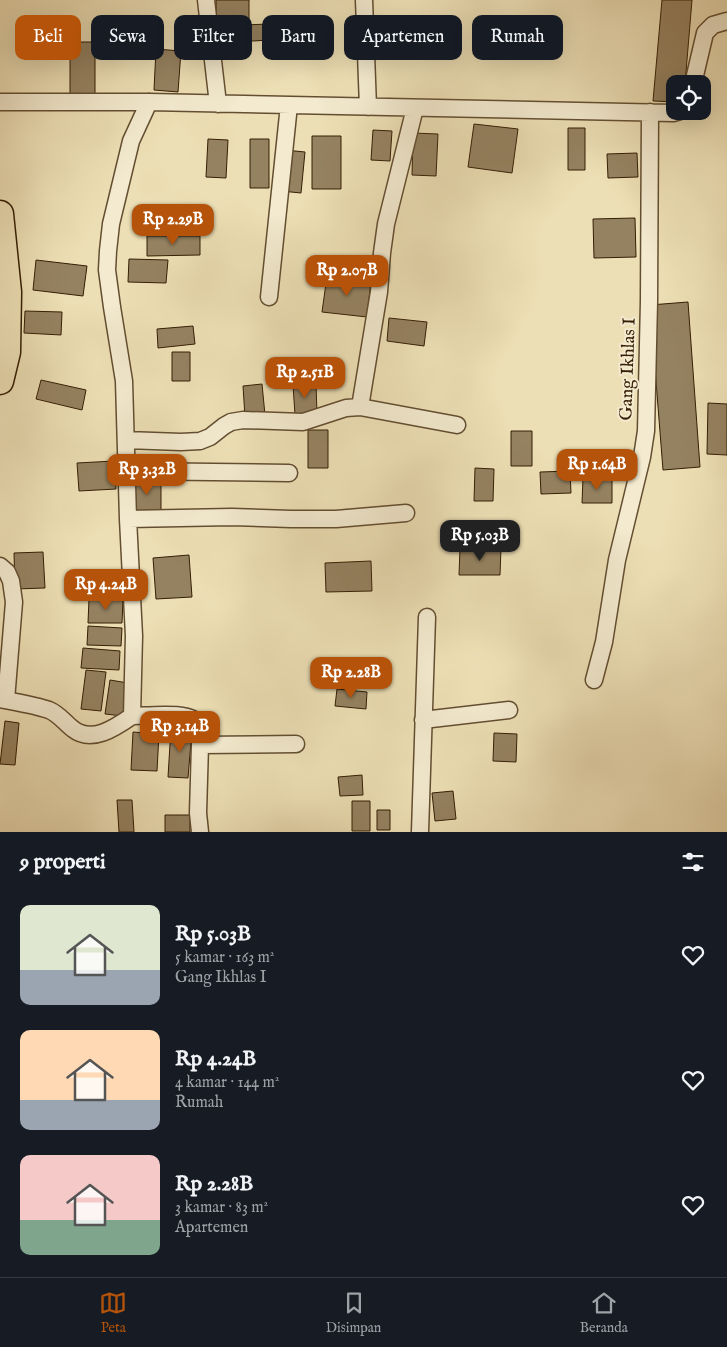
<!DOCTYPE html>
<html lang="id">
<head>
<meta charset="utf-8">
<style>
  body { margin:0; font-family:"IM FELL English",serif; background:#20242c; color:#f1f3f6; height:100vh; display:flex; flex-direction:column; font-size:19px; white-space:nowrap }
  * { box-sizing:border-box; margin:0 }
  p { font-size:16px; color:#9ea1a6 }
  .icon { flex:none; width:28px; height:28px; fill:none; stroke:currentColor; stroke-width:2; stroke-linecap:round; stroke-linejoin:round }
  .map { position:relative; height:832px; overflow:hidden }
  .details { display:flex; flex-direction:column; background:#171b24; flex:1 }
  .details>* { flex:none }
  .banner { position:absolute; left:15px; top:15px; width:698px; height:45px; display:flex; gap:10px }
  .buttons { position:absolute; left:666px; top:75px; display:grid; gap:10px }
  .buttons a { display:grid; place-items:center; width:45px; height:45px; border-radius:10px; background:#171b24; box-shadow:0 5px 20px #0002; font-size:25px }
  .price { position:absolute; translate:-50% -42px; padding:0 11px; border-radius:10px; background:#b45309; color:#fff; font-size:16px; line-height:32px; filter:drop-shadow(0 1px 2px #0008) }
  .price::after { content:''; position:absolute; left:50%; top:30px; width:15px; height:11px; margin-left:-8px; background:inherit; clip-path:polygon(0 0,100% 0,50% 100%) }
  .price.selected { background:#222; color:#fff }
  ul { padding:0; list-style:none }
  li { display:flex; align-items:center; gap:15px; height:125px; padding:0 20px }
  li span { display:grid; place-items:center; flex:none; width:140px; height:100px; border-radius:10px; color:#555 }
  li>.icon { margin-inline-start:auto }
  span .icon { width:60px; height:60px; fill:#fffc; stroke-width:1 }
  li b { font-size:21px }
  h2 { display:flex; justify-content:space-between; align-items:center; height:60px; padding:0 20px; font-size:21px }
  .chip { padding:0 18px; border-radius:10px; background:#171b24; box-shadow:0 5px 20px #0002; font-size:18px; line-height:45px }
  .chip.selected { background:#b45309; color:#fff }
  .dock { display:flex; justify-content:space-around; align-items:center; height:70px; border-top:1px solid #363941; background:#171b24; font-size:14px; color:#9ea1a6 }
  .dock a { display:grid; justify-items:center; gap:2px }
  .dock .selected { color:#b45309 }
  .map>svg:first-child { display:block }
</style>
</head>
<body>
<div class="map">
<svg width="727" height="832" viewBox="0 0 727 832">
  <rect width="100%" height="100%" fill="#eddfb5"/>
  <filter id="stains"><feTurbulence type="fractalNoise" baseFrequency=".004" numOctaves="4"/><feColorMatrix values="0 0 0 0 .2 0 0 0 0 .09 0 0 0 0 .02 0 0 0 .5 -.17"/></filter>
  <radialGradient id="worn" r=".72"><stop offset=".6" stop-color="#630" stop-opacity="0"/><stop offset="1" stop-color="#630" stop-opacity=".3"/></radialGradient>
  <!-- building -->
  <path fill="#958261" stroke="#351e05" d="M216 0H249V19H216Z
    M662 0H692L685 84H675V102L653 101Z
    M297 22 298 35 277 36V23Z
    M269 24 270 40 219 43 218 26Z
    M70 42H95V95H70Z
    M156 49 181 51 178 92 154 90Z
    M474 124 518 129 512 173 468 167Z
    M568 128H585V170H568Z
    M373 130 392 131 390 161 371 160Z
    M413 133 438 134 436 176 412 175Z
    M312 136H341V189H312Z
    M208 139 228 140 226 178 206 177Z
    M250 139H269V188H250Z
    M285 150 305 152 301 193 281 191Z
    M637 153 638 177 608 178 607 154Z
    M635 218 636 257 594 258 593 219Z
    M147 236H200V255L147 256Z
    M129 259 168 260 166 283 128 282Z
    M36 260 87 266 83 296 33 290Z
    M327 276 371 281 367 317 322 312Z
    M688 302 700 467 663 470 650 305Z
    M25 311 62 312 61 335 24 333Z
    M389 318 427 322 424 346 387 341Z
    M193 326 195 344 158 348 157 329Z
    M172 352H190V381H172Z
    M41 380 86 390 82 410 36 399Z
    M262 384 265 415 245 417 243 386Z
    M316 384 317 414 295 415 293 385Z
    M708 403 727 404V455L707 454Z
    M308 430H328V468H308Z
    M511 431H532V466H511Z
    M114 461 116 489 79 491 77 463Z
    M475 468 494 469 493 501H474Z
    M570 471 571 493 541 494 540 472Z
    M583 478 612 479V503H582Z
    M133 480H161V512H133Z
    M460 548H501L500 575H459Z
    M43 552 45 588 15 589 14 553Z
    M189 555 192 597 156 599 153 558Z
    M371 561 372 591 326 592 325 563Z
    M89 599H123L122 623H88Z
    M88 626 122 628 121 646 87 645Z
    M83 648 120 651 119 670 81 668Z
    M86 670 106 672 101 711 81 709Z
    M110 680 128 683 123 716 105 714Z
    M337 689 367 692 366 709 335 706Z
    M5 721 19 723 15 765 0 764Z
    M171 728 192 730 188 778 168 777Z
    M133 732 159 734 157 771 131 770Z
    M494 733 517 734 516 762 493 761Z
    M362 775 363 795 340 796 338 777Z
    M453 791 456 819 435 821 432 793Z
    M117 800H132L134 832H119Z
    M352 801H370V831H352Z
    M377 810H390V830H377Z
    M165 815H190V832H165Z"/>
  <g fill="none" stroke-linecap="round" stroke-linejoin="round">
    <!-- street casing -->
    <g stroke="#634e31" stroke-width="19">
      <path id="street" d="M206 0 218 104
        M364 0 368 107
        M693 84 705 33 713 25 727 21
        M0 102H149L673 113 680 111
        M269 297 289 105
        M360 407 457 425
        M126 440 181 442 200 441 210 437 224 426 231 422 243 420 303 422 346 408 360 407 379 292 382 253 386 224 415 108
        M127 471 289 473
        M128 519 232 517 291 519H336L406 513
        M0 566 7 572 11 581 14 602 6 700
        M594 680 604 642 617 560 642 457 646 431 649 301 650 112
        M0 699C15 702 35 705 49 710 59 714 65 723 73 729 92 744 116 727 132 716L134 636 128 519 124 381 112 307 107 270 108 251 111 224 131 141 149 102
        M132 716C147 716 193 710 199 725 202 731 200 739 200 745L296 744
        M423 720 509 710
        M200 832 198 813 200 745
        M420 832 427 617"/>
    </g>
    <!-- primary casing -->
    <g stroke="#351e05" stroke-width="29">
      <path id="primary" d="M0 214 8 292 7 352 0 381"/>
    </g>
    <!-- street -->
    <use href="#street" stroke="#f3eacf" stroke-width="16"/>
    <!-- primary -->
    <use href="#primary" stroke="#eddfb5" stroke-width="26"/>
  </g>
  <g text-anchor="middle" stroke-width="4" stroke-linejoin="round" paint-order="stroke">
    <!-- street labels -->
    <g font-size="18" fill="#351e05" stroke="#f3eacf">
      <text transform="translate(627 369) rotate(-88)" y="6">Gang Ikhlas I</text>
    </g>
  </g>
  <rect width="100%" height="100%" filter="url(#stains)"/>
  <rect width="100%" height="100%" fill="url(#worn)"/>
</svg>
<div class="buttons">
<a><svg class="icon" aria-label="locate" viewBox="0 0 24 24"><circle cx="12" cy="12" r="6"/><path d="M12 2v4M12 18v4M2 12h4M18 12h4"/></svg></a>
</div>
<b class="price" style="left:173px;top:246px">Rp 2.29B</b>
<b class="price" style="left:347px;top:297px">Rp 2.07B</b>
<b class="price" style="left:305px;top:399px">Rp 2.51B</b>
<b class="price" style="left:597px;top:491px">Rp 1.64B</b>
<b class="price" style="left:147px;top:496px">Rp 3.32B</b>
<b class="price selected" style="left:480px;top:562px">Rp 5.03B</b>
<b class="price" style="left:106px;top:611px">Rp 4.24B</b>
<b class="price" style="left:351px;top:699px">Rp 2.28B</b>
<b class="price" style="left:180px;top:753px">Rp 3.14B</b>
<div class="banner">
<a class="chip selected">Beli</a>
<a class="chip">Sewa</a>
<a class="chip">Filter</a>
<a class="chip">Baru</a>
<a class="chip">Apartemen</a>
<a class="chip">Rumah</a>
</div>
</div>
<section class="details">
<h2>9 properti<svg class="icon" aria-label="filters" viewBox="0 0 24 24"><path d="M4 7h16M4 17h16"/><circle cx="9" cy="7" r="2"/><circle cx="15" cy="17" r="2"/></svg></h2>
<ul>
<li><span style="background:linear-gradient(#dfe7d0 65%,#9aa5b1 0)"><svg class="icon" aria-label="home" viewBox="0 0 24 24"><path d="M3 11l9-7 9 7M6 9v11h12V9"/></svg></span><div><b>Rp 5.03B</b><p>5 kamar · 163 m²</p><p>Gang Ikhlas I</p></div><svg class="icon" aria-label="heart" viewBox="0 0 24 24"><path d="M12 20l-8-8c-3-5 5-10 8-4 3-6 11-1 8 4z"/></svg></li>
<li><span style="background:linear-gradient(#ffd9b3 70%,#9aa5b1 0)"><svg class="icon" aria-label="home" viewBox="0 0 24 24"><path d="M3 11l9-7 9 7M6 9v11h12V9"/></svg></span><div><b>Rp 4.24B</b><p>4 kamar · 144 m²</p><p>Rumah</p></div><svg class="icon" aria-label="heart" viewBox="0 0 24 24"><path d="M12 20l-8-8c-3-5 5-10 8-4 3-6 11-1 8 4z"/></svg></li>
<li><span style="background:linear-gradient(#f6c9c9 65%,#7fa58c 0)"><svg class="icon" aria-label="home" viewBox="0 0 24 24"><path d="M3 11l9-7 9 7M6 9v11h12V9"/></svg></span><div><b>Rp 2.28B</b><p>3 kamar · 83 m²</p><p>Apartemen</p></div><svg class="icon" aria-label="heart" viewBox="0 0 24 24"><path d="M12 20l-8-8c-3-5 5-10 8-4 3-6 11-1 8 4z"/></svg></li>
</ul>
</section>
<nav class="dock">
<a class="selected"><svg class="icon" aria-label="map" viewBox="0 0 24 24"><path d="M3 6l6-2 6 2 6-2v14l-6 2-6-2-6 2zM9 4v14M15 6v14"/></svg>Peta</a>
<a><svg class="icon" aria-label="saved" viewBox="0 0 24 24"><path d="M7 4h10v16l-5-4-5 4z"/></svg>Disimpan</a>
<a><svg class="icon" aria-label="home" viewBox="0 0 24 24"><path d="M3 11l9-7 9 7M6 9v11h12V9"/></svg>Beranda</a>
</nav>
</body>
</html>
